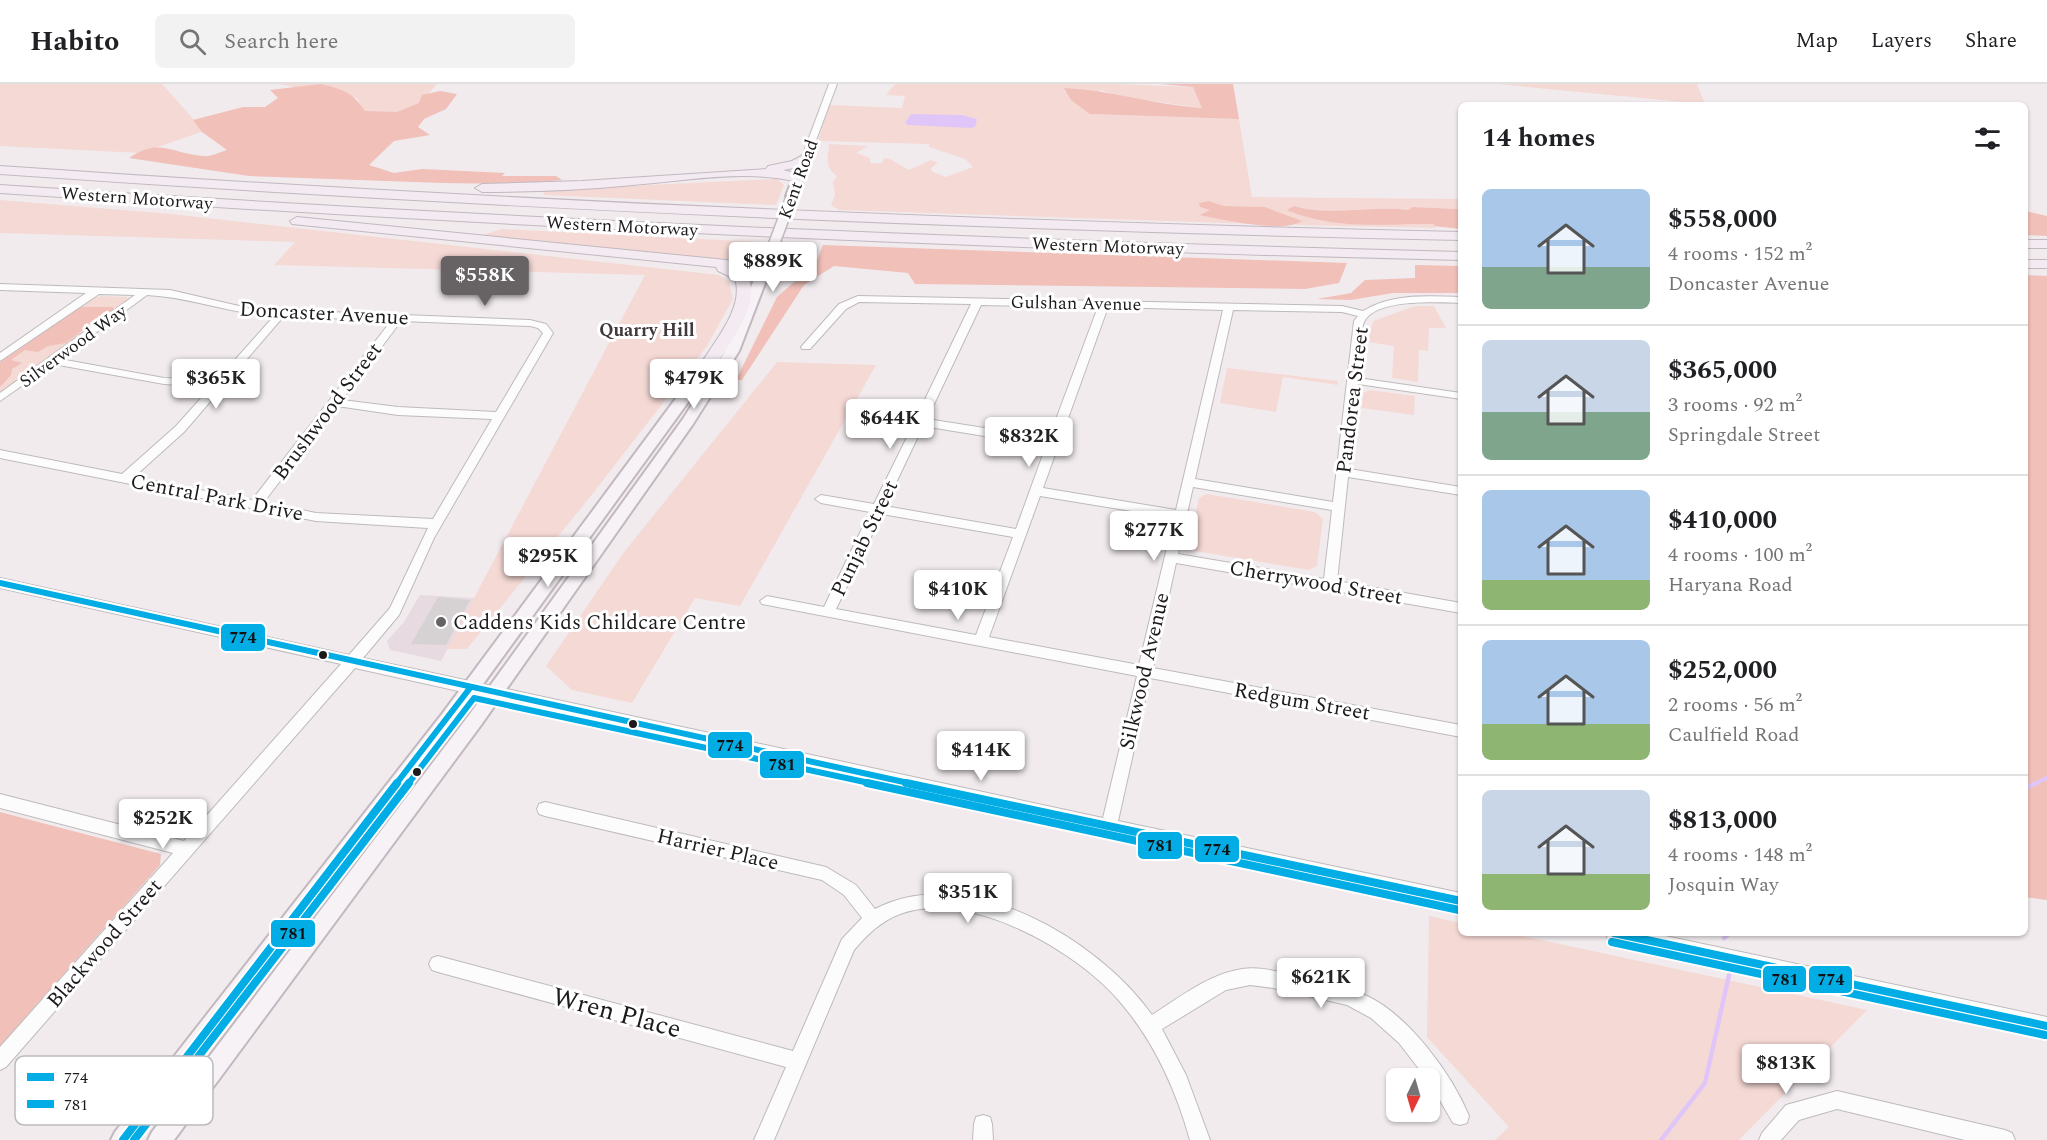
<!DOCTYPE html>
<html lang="en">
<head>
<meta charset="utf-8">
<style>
  body { margin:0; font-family:Spectral,serif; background:#f2f2f2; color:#202124; height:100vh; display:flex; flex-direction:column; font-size:22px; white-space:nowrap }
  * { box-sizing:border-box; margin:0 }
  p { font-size:20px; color:#757577 }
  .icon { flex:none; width:33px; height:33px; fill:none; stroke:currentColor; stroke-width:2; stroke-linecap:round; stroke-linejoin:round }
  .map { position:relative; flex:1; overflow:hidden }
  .side { position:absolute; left:1458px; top:18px; width:570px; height:834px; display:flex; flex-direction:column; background:#fff; border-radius:9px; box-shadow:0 2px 4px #0004 }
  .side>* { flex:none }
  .needle { width:39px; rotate:185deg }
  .buttons { position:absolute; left:1386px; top:984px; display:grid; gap:12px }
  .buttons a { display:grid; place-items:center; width:54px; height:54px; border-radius:9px; background:#fff; box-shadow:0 2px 4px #0004; font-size:30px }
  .price { position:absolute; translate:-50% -51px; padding:0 14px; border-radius:6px; background:#fff; color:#222; font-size:20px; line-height:39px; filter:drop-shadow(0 2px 3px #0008) }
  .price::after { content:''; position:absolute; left:50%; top:36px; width:18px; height:14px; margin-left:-9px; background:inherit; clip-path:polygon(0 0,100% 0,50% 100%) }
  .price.selected { background:#676365; color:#fff }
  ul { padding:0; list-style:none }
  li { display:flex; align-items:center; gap:18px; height:150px; padding:0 24px }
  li+li { border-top:2px solid #e0e0e0 }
  li span { display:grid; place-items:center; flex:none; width:168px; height:120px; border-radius:9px; color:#555 }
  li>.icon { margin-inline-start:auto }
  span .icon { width:72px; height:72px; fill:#fffc; stroke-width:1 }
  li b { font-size:26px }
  h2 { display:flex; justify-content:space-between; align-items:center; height:72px; padding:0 24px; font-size:26px }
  header { display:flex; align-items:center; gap:36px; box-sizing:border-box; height:84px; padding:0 30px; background:#fff; border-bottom:2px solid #e0e0e0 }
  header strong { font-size:28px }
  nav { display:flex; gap:33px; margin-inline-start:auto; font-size:21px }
  .search { width:420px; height:54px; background:#f2f2f2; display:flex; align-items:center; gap:15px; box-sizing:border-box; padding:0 21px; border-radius:9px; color:#757577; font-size:22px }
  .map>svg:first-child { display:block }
</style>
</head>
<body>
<header>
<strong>Habito</strong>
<div class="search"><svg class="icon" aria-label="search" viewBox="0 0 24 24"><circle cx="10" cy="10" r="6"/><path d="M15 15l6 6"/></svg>Search here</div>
<nav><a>Map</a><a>Layers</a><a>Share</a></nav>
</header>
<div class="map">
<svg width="2047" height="1056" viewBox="0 0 2047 1056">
  <rect width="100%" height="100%" fill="#f1ebee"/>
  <!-- built -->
  <path fill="#e7dae0" d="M420 511 475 514 441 577 390 566 387 557 404 538Z"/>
  <!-- green -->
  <path fill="#f5d9d5" d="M0 0H162L204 47 140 69 0 62Z
    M278 0H437L409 31 374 43 357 14Z
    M895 0H1117L1193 3 1203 24 1121 13 1100 6 1090 30 1239 35 1252 113 1461 115V125L1412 123 1408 126C1371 121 1329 133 1294 122L1288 126 1354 140H1437L1433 142 1437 144 1296 141 1301 137 1265 123 1223 122 1209 117 1211 126 1200 130 1255 140 839 126 831 121 835 111 833 98 837 92C824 82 828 75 829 60L868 62 856 69 870 74V79H882L884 74 890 75 909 86 931 76 938 79 932 83 931 87 946 93 973 83 965 75 929 63V60L818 57 829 21 902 24 905 12 886 11Z
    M1496 0H1697L1705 20Z
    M777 95 784 101 776 121 543 111 546 106Z
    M0 116 171 130 719 191 729 198 733 215 707 262 594 408 467 565H447L645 191 274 181 295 158 0 149Z
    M502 145 760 158 755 175 736 177 483 151Z
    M102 212 127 213 128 217 25 294 0 309V276L91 215Z
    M1415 222H1434L1446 244H1429L1428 267 1419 266 1418 298 1392 294 1394 262 1368 258 1373 237Z
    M777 278 876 281 740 522 695 514 632 619 572 606 546 582 624 468Z
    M1227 284 1338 297V301L1283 293 1276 328 1220 319Z
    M1370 306 1415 312 1414 331 1362 324 1363 309Z
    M1207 410 1315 428 1323 435 1317 482 1309 486 1195 467 1189 460 1199 414Z
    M1429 832 1461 839V849H1509L1867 926 1739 1056H1495L1509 1043 1427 953Z"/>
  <!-- forest -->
  <path fill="#f0c0b9" d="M321 0C342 5 353 8 365 27L397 28 419 19 422 11 440 7 457 10 446 25 424 35 418 43 430 51 394 57 369 81 394 89 422 85 505 89 502 92H556L562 96 516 100 442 99 249 92 129 74C160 53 172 70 203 72 211 73 220 68 227 66L202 48 193 36 243 23H265L278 14 270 6Z
    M1161 0H1233L1239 35 1090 30 1071 16 1064 4C1111 6 1155 21 1202 24L1193 3Z
    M1209 117 1224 122 1265 123 1302 137C1284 150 1221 135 1199 131L1210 126 1200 123 1199 119Z
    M1294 122C1329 133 1371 121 1408 126L1412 123 1459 125 1461 145 1433 142 1435 140C1382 139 1337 147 1287 126Z
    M2025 127 2047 132V152L2025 151Z
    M823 161 1347 179 1339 199 1305 205 915 200 908 189 834 182 804 201 742 296H736L777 213 816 179Z
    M1415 181 1461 182V209H1393L1351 216 1317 215 1351 209 1365 196 1415 194Z
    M2025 191 2047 192V816L2025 813Z
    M81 223H113V227L97 235 66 259 48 262 38 268 25 266 11 276 22 279 12 285 11 291 0 303V278Z
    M0 728 161 770 160 781 0 962Z"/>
  <!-- water -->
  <path fill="#e0c6f8" d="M911 30 962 31 977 35 975 43 970 44 908 41 905 39Z"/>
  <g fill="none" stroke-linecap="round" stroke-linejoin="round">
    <!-- stream-far1 -->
    <path stroke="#e0c6f8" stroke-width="4" d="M2034 700 2047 694"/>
    <!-- stream -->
    <path stroke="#e0c6f8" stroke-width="4.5" d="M2025 704 2037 699
      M1724 854 1730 849
      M1661 1056 1705 999 1729 891"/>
  </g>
  <!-- building -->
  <path fill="#d6d2d3" d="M438 513 470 516 446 561 411 560Z"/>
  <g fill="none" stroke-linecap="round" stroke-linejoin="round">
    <!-- minor casing -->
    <g stroke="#bebabc" stroke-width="2">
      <path id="minor" d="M829 0H837L802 94 795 96 794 94Z
        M0 200 170 206 252 225 530 236 546 240 553 249 434 454 399 531 363 574 1103 734 1137 592 762 520 760 517 767 512 824 523 870 428 821 419 815 415 821 411 874 420 913 341 868 334 862 330 868 326 916 334 971 220 859 218 846 225 810 265H802L801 263 839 220 858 212 1342 222 1363 227C1392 209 1428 212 1461 213V219C1439 218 1375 214 1364 238 1360 247 1360 282 1358 294L1461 309V315L1358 300 1349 385 1461 403V411L1348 393 1337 497 1461 519V529L1176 479 1153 584 1461 641V653L1150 594 1118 737 1461 809V825L669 654 355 584 6 983 0 986V963L173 769 0 724V710L184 757 341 580 0 504V494L349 571 390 524 428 444 316 437 0 374V366L122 390 176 342 211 303 164 300 53 280 0 317V309L135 211 99 210 0 277V269L86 209 0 206ZM147 211C190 213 231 230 274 232L217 296 164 294 60 275ZM981 221 1098 223 1049 354 927 335ZM1108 223 1223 226 1176 426 1043 404ZM1233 226 1342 228 1358 232 1354 237 1333 418 1195 395ZM284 232 391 237 252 416 134 393 184 348ZM401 237 530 242 538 244 543 249 496 328 398 323 342 316ZM337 322 398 331 492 335 433 435 316 429 264 418ZM923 342 1046 362 1016 445 885 422ZM1193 403 1332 426 1324 495 1178 470ZM1040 412 1174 434 1139 581 989 553ZM882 430 1013 453 976 551 836 525Z
        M545 718 826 783 856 801 875 825C967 777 1098 855 1152 931 1180 913 1209 890 1242 885 1262 882 1281 889 1300 893 1323 898 1346 902 1367 912 1408 931 1452 990 1469 1032L1467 1039 1460 1041 1453 1039 1430 999V994H1426L1399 959 1371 934 1347 921 1273 904 1250 901 1226 906 1162 945 1186 991 1210 1056H1190C1176 1006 1155 959 1121 919 1078 867 968 804 900 830 881 837 867 851 854 866L774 1056H754L786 983 438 888 432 886 429 880 432 874 438 872 793 967 842 855 862 834 844 811 822 796 545 732 539 730 537 725 539 720Z
        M1606 849H1651L2047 933V951L1614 857 1608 855Z
        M1837 1007 2005 1046 2012 1049 2015 1056H1965L1837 1025 1799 1036 1781 1056H1759L1762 1049 1786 1021Z
        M983 1031 990 1033 992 1040 993 1056H973L974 1040 976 1033Z"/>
    </g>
    <!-- major casing -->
    <g stroke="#c2b8c0" stroke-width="4">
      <path id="major" d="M798 91 803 94 798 112 788 114 786 112 793 94Z
        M771 164 777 168 739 267 693 340 481 641 174 1056H148L152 1048 469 631 683 335 726 266 454 640 138 1056H111L115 1048 442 630 717 259 728 261 765 168Z"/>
    </g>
    <!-- highway casing -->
    <g stroke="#c2b8c0" stroke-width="2">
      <path id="highway" d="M805 70 809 71V77L800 83 783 86 803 91 804 94 798 98C746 85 686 97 633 101 583 106 532 108 482 108L475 104 482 100 582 97 766 85 768 82 792 77Z
        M0 82C487 116 973 137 1461 148V156C973 146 487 124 0 90Z
        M0 101C487 134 973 156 1461 168V176C973 165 487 142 0 109Z
        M297 133 766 180 773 184 766 188 738 185 746 189C763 216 734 252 720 275L712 280 704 275C718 253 744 221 735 195L718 187 716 183 292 140 290 137Z
        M2025 156H2047V164H2025Z
        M2025 176H2047V184H2025Z"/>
    </g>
    <!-- minor -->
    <use href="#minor" fill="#fdfcfc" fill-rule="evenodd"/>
    <!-- major -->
    <use href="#major" fill="#f7f2f6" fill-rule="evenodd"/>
    <!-- highway -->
    <use href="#highway" fill="#f3ebf1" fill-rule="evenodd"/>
    <!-- major-bridge casing -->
    <g stroke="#c2b8c0" stroke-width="13" stroke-linecap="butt">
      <path id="major-bridge" d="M771 168 792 112"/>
    </g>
    <!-- major-bridge -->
    <use href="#major-bridge" stroke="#f7f2f6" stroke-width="10"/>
    <!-- bus-1-far1 casing -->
    <g stroke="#fff" stroke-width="10">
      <path id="bus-1-far1" d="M0 499 913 700
        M396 700 470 604"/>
    </g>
    <!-- bus-1 casing -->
    <g stroke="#fff" stroke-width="12">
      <path id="bus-1" d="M906 699 1461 817
        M1614 849 2047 942
        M123 1056 397 699"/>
    </g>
    <!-- bus-2-far1 casing -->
    <g stroke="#fff" stroke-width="10">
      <path id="bus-2-far1" d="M408 700 474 614 874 700"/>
    </g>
    <!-- bus-2 casing -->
    <g stroke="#fff" stroke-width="12">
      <path id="bus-2" d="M867 699 1459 826
        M1612 858 2045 951
        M134 1056 409 699"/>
    </g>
    <!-- bus-1-far1 -->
    <use href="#bus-1-far1" stroke="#01ade4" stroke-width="6"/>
    <!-- bus-1 -->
    <use href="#bus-1" stroke="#01ade4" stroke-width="8"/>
    <!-- bus-2-far1 -->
    <use href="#bus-2-far1" stroke="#01ade4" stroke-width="6"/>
    <!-- bus-2 -->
    <use href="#bus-2" stroke="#01ade4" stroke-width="8"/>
  </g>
  <!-- markers -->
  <circle fill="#676365" stroke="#fff" stroke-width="2" cx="441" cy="538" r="6"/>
  <g fill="#1d1a1b" stroke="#fff" stroke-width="2">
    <circle cx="323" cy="571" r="5"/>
    <circle cx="633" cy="640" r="5"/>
    <circle cx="417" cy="688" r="5"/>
  </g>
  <g text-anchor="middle" stroke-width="6" stroke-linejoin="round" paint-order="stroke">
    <!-- far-street labels -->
    <g font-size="18" fill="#1d1a1b" stroke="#fff">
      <text transform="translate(798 95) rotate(-70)" y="6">Kent Road</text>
      <text transform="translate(137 114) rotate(4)" y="6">Western Motorway</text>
      <text transform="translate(622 142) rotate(3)" y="6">Western Motorway</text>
      <text transform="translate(1108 162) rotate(2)" y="6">Western Motorway</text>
      <text transform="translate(1076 219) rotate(1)" y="6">Gulshan Avenue</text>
      <text transform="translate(73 262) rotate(-36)" y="6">Silverwood Way</text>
    </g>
    <!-- far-neighbourhood labels -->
    <g font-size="18" font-weight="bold" fill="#41393d" stroke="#fff">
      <text x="647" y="252">Quarry Hill</text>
    </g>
    <!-- street labels -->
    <g font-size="21" fill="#1d1a1b" stroke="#fff">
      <text transform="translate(324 229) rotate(3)" y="7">Doncaster Avenue</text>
      <text transform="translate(1352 316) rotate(-83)" y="7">Pandorea Street</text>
      <text transform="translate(327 327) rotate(-53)" y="7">Brushwood Street</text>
      <text transform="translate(217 413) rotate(11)" y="7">Central Park Drive</text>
      <text transform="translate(864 454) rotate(-64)" y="7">Punjab Street</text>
      <text transform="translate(1316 498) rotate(10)" y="7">Cherrywood Street</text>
      <text transform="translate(1144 587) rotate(-77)" y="7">Silkwood Avenue</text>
      <text transform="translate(1302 617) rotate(10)" y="7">Redgum Street</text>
      <text transform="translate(718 765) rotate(13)" y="7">Harrier Place</text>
      <text transform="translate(104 859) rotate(-49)" y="7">Blackwood Street</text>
    </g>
    <!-- poi labels -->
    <g font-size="21" fill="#1d1a1b" stroke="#fff" text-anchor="start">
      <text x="453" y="545">Caddens Kids Childcare Centre</text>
    </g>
    <!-- near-street labels -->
    <g font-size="26" fill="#1d1a1b" stroke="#fff">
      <text transform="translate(617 928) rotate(15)" y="9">Wren Place</text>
    </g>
  </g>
  <!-- legend -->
  <rect x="15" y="972" width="198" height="69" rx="9" fill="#fff" stroke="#bbbabb" stroke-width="1.5"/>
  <rect x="27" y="989" width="27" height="8" fill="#01ade4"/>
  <rect x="27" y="1016" width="27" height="8" fill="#01ade4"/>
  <g font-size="16" fill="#1d1a1b">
    <text x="64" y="999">774</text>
    <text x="64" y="1026">781</text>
  </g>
  <g stroke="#fff" stroke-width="2">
    <rect x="220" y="539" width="46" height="29" rx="6" fill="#01ade4"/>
    <rect x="707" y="647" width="46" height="28" rx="6" fill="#01ade4"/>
    <rect x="759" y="666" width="46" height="29" rx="6" fill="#01ade4"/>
    <rect x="1137" y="747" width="46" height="29" rx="6" fill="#01ade4"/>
    <rect x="1194" y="751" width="46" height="28" rx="6" fill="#01ade4"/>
    <rect x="270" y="835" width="46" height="29" rx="6" fill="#01ade4"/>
    <rect x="1762" y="881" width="45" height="28" rx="6" fill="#01ade4"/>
    <rect x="1808" y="881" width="45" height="29" rx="6" fill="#01ade4"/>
  </g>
  <g font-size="16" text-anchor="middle" font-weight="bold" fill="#111">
    <text x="243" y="559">774</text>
    <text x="730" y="667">774</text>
    <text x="782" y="686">781</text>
    <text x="1160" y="767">781</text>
    <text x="1217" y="771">774</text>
    <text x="293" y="855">781</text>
    <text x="1785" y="901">781</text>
    <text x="1831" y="901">774</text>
  </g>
</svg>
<div class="buttons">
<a><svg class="needle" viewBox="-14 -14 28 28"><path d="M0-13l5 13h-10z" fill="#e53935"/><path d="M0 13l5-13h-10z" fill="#757577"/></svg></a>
</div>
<b class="price" style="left:773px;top:209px">$889K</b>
<b class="price selected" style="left:485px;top:223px">$558K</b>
<b class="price" style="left:216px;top:326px">$365K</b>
<b class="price" style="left:694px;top:326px">$479K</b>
<b class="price" style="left:890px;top:366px">$644K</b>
<b class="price" style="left:1029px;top:384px">$832K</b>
<b class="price" style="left:1154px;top:478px">$277K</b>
<b class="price" style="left:548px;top:504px">$295K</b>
<b class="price" style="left:958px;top:537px">$410K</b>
<b class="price" style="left:981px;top:698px">$414K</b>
<b class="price" style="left:163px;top:766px">$252K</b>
<b class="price" style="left:968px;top:840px">$351K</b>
<b class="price" style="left:1321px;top:925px">$621K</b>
<b class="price" style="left:1786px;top:1011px">$813K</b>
<section class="side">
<h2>14 homes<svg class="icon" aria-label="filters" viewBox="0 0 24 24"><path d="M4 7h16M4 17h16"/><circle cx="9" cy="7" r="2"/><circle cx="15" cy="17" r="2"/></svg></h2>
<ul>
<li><span style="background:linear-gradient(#a9c7e8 65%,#7fa58c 0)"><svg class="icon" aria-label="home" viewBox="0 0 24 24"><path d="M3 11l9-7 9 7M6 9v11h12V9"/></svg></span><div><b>$558,000</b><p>4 rooms · 152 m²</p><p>Doncaster Avenue</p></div></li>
<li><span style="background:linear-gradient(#c9d6e8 60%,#7fa58c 0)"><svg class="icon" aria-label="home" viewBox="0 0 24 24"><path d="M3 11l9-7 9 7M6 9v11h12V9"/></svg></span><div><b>$365,000</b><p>3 rooms · 92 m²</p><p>Springdale Street</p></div></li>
<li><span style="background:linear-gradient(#a9c7e8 75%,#8fb573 0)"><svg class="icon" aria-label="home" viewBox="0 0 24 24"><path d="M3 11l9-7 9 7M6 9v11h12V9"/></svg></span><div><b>$410,000</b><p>4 rooms · 100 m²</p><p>Haryana Road</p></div></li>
<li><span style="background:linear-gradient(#a9c7e8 70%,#8fb573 0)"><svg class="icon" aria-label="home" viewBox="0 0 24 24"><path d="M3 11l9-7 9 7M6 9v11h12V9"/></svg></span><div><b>$252,000</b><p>2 rooms · 56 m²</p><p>Caulfield Road</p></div></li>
<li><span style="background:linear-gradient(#c9d6e8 70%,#8fb573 0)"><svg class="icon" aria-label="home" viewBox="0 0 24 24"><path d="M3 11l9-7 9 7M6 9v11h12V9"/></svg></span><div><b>$813,000</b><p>4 rooms · 148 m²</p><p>Josquin Way</p></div></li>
</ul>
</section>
</div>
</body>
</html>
